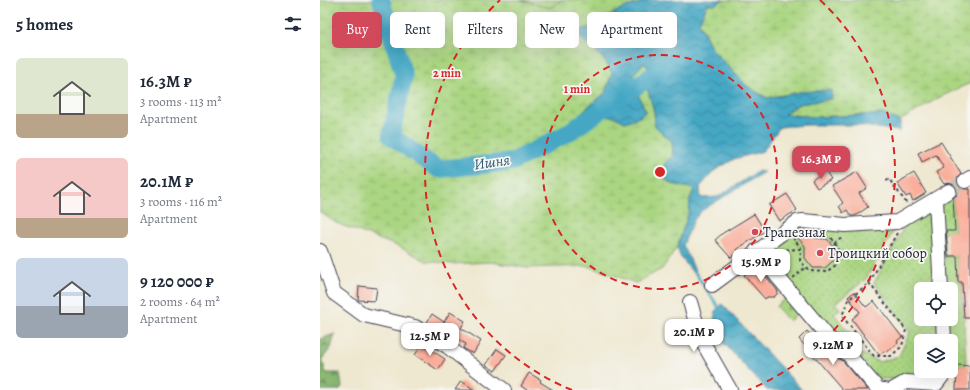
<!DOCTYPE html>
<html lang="en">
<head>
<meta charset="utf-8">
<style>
  body { margin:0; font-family:Alegreya,serif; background:#f2f2f3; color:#1f2937; height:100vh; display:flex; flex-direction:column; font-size:15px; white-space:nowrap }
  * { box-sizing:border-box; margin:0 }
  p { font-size:13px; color:#747a83 }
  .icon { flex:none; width:22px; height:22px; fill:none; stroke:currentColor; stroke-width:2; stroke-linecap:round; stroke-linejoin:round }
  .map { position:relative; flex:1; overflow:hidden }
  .side { display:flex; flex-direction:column; background:#fff; width:320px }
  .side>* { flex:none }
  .hud { position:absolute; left:12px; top:12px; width:380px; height:36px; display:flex; gap:8px }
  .buttons { position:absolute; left:594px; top:282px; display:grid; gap:8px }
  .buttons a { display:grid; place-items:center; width:44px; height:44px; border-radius:6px; background:#fff; box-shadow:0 4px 16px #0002; font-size:20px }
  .price { position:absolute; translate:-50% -34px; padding:0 9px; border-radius:8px; background:#fff; color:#222; font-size:13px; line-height:26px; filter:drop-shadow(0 1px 2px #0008) }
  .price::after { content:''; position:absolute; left:50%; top:24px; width:12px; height:9px; margin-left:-6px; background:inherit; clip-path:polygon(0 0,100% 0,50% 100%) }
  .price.active { background:#d1495b; color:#fff }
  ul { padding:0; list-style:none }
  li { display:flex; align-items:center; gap:12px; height:100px; padding:0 16px }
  li span { display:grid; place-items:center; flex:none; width:112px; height:80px; border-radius:6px; color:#555 }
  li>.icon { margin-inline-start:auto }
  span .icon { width:48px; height:48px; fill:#fffc; stroke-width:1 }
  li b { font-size:17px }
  h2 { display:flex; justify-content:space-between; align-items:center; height:48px; padding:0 16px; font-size:17px }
  .pill { padding:0 14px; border-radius:6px; background:#fff; box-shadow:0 4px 16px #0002; font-size:14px; line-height:36px }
  .pill.active { background:#d1495b; color:#fff }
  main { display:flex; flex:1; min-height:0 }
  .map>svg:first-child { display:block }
</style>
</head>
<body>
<main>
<section class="side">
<h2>5 homes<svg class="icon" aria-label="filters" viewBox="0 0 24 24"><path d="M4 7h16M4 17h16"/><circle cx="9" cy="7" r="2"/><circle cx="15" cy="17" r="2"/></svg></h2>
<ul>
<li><span style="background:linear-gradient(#dfe7d0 70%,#b9a48a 0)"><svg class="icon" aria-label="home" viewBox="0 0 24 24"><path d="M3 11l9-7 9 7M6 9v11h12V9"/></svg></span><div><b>16.3M ₽</b><p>3 rooms · 113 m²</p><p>Apartment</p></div></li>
<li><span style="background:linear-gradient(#f6c9c9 75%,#b9a48a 0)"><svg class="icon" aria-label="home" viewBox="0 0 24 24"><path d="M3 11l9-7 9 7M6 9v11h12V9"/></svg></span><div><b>20.1M ₽</b><p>3 rooms · 116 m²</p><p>Apartment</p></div></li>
<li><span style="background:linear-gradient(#c9d6e8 60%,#9aa5b1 0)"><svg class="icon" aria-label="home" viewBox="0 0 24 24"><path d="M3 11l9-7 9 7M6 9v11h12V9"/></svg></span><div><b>9 120 000 ₽</b><p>2 rooms · 64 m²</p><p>Apartment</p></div></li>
</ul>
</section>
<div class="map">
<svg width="650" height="390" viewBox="0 0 650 390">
  <defs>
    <pattern id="grass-dots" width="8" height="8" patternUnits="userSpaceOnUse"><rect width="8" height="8" fill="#aad581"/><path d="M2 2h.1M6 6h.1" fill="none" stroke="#92b770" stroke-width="1.8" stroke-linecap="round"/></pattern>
    <pattern id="forest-firs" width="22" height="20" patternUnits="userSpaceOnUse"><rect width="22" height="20" fill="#87b66f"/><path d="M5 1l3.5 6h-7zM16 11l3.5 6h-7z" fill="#6e945c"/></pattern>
    <pattern id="wetland-marsh" width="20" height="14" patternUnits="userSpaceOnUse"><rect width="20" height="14" fill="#aad581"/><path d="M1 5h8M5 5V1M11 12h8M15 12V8" fill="none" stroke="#92b770"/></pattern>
    <pattern id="cemetery-stones" width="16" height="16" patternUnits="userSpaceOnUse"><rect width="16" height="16" fill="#aad581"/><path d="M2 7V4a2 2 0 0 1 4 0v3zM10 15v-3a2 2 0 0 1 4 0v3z" fill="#92b770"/></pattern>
    <pattern id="water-waves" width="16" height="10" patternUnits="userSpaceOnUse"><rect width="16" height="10" fill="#44a7c4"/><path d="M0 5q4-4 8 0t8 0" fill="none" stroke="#3888a0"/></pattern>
  </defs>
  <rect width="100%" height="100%" fill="#f6f6f2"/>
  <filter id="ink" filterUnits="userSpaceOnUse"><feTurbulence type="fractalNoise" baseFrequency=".025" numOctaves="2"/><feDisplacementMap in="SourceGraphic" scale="8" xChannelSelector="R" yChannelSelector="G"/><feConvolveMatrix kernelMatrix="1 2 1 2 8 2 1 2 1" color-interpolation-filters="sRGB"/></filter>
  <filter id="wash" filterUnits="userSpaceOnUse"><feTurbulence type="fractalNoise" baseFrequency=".012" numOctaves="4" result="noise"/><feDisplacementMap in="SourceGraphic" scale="16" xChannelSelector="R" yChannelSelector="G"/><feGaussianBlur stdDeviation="0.9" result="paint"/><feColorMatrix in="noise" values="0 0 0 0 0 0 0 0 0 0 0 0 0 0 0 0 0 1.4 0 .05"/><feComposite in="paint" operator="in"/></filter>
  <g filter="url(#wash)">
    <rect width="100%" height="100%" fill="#efe8d0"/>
    <!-- grass -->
    <path fill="url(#grass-dots)" stroke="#667c5e" d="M200 0H242L230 8Z
      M633 199 635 231 623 232 625 256H637L638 282H642L646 366 637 365 631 366V341H628L627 319H631V289H625L620 205Z
      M609 210 616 289H601V319H618L620 341H601V371H614L588 373 585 379H554L535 358 543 354 559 362 579 356 590 332 554 283 588 220Z
      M478 223 577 225 546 279 515 303 520 309 514 314 534 339 533 351 521 347 441 252Z"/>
    <!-- forest -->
    <path fill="url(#forest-firs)" stroke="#546c55" d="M15 334 11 348 2 359 6 373H20L22 387 19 390H0V339Z"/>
    <!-- wetland -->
    <path fill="url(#wetland-marsh)" stroke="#667c5e" d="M0 0H200L230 8 242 0H327L301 9 274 25 255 33C269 46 284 55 292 73L285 93 264 110 261 115 249 122 255 131 261 121 273 117 293 116 305 122 326 111 319 97 313 74 324 63 330 69 325 73 326 84 334 111 335 126 352 142 353 156 345 163 352 184 375 189 370 199 369 212 357 247 342 269 316 283 268 266 207 268 171 262 132 264 106 261 80 247 16 223 0 212Z
      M403 0H650V83L620 97 580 121 562 114 495 117 464 114 479 104 512 99 511 91 480 92 447 98 427 86 392 49 379 22 388 4 394 5Z"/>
    <!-- cemetery -->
    <path fill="url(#cemetery-stones)" stroke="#667c5e" d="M469 296 481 310 469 321 456 306Z"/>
    <!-- water -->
    <path fill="url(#water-waves)" stroke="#336480" d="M327 0H403L394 5 388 4 379 22 392 49 427 86 447 98 480 92 511 90 512 99 479 104 464 114 495 117 562 114 580 121V131L535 125H487L460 127 443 151 414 159 394 171 380 187 381 198 398 197 438 171 444 172 381 211 374 220 363 245 375 270 373 273 361 257 357 247 369 212 370 199 374 189 352 184 341 177 345 163 353 156 352 142 335 126 334 111 326 84 325 73 329 69 324 63 314 74 319 97 326 111 320 117 305 122 293 116 273 117 261 121 255 131 246 134 249 122 261 115 264 110 285 93 292 73C284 56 269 45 255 33L274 25 301 9Z
      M402 304 482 390H447L398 337 394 322 395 311Z"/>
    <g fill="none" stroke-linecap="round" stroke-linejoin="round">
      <!-- stream -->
      <path stroke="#44a7c4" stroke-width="3" d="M374 271 399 308"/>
      <!-- river -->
      <path stroke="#44a7c4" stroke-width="18" d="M61 0 84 76 71 136 118 169 192 162 246 134 346 66"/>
    </g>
    <g id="blocks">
      <!-- building -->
      <path fill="#f9ad9a" d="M621 142 641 174 638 177 637 181 638 186 645 189H650V318H644L642 282H638L637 256H628L626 231H635L633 198 637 195 636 187 633 184 629 183 624 184 616 172 624 168 616 155 602 162 598 153Z
        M505 171 511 180 497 188 492 180Z
        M537 172 547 188 539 193 548 207 535 216H531L527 210 523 213 519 206 523 203 512 186Z
        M594 173 606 193 593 201 590 195 586 197 577 183Z
        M467 194 477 210 459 221 449 205Z
        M434 214 445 231 417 249 419 251 411 258 395 240 403 233Z
        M487 230 495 238 507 239 515 248 514 260 505 268H493L485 258V246L478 238Z
        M436 265 457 290 458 293 454 297H447L445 299 424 275Z
        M39 286 57 288 55 301 38 300Z
        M534 292 546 307 554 301 582 337 577 341 578 343 567 352 564 351 559 355 532 319 540 312 528 297Z
        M130 312 145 321 141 328 161 341 153 354 143 348 146 344 115 326 114 328 106 324 112 314 124 322Z
        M487 331 511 359 514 357 522 360 548 390H523L479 339Z
        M102 344 125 359 118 370 95 355Z
        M177 349 186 355 175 371 166 365Z
        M637 365 650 366V390H636Z
        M209 373 221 380 220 382 233 390H207L201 386Z
        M141 381 155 390H135Z"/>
    </g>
  </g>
  <g filter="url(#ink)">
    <use href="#blocks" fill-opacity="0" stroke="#414051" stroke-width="1"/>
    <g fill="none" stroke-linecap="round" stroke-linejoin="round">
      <!-- minor-tunnel -->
      <path stroke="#c6c0b2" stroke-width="14" stroke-dasharray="14 7" stroke-linecap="butt" d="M629 191 645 181"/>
      <!-- minor casing -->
      <g stroke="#414051" stroke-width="16">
        <path id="minor" d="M645 181 650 178
          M616 200 621 289
          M0 251 14 293 44 315 95 327 127 346 155 368 184 390
          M436 251 518 349 527 353 559 390H565
          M392 285 477 222 483 221 525 225 577 222 629 191
          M370 302 381 339 410 390
          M623 319 624 341
          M572 390 586 382 616 384 626 371"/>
      </g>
      <!-- path -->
      <path stroke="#414051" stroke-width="2" stroke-dasharray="3 3" stroke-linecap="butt" d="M566 181 569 179 587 204
        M484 226 491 230 497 235 510 237 518 248 516 265 506 272 490 271 480 261 481 247 474 240 475 233Z
        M514 243 523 236
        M460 250 480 249
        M473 278 486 267
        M549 283 586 330 582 346 571 356H554L522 316 528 300 549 283 577 233"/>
      <!-- minor -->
      <use href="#minor" stroke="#fff" stroke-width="14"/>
    </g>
  </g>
  <!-- distance rings -->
  <g fill="none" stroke="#d62828" stroke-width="2" stroke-dasharray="7 5">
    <circle cx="340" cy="172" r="117"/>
    <path d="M252 390A235 235 0 0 1 180 0M500 0A235 235 0 0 1 428 390"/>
  </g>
  <!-- markers -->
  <g fill="#d1495b" stroke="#f6f6f2" stroke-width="1.5">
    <circle cx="435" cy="232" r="4"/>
    <circle cx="500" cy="253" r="4"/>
  </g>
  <g text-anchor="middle" stroke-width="3.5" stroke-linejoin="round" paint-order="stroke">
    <!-- poi labels -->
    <g font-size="14" fill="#22223b" stroke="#f6f6f2" text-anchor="start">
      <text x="443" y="237">Трапезная</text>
      <text x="508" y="258">Троицкий собор</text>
    </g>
    <!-- water labels -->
    <g font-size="15" font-style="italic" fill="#305772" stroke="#f6f6f2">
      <text transform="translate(172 162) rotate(-8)" y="5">Ишня</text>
    </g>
  </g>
  <circle cx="340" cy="172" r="6" fill="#d62828" stroke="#f6f6f2" stroke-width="2"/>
  <g font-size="12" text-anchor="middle" font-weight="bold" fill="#d62828" stroke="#f6f6f2" stroke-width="3.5" stroke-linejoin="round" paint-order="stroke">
    <text x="127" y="77">2 min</text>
    <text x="257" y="93">1 min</text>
  </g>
</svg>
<div class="buttons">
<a><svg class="icon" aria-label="locate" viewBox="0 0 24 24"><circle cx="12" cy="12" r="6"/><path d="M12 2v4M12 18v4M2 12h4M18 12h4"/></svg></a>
<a><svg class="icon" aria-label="layers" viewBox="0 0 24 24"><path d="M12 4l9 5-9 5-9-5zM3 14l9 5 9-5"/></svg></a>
</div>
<b class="price active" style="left:501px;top:180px">16.3M ₽</b>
<b class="price" style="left:441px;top:283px">15.9M ₽</b>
<b class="price" style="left:374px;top:353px">20.1M ₽</b>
<b class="price" style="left:110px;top:357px">12.5M ₽</b>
<b class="price" style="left:513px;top:366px">9.12M ₽</b>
<div class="hud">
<a class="pill active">Buy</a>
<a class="pill">Rent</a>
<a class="pill">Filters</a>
<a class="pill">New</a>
<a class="pill">Apartment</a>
</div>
</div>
</main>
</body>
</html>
